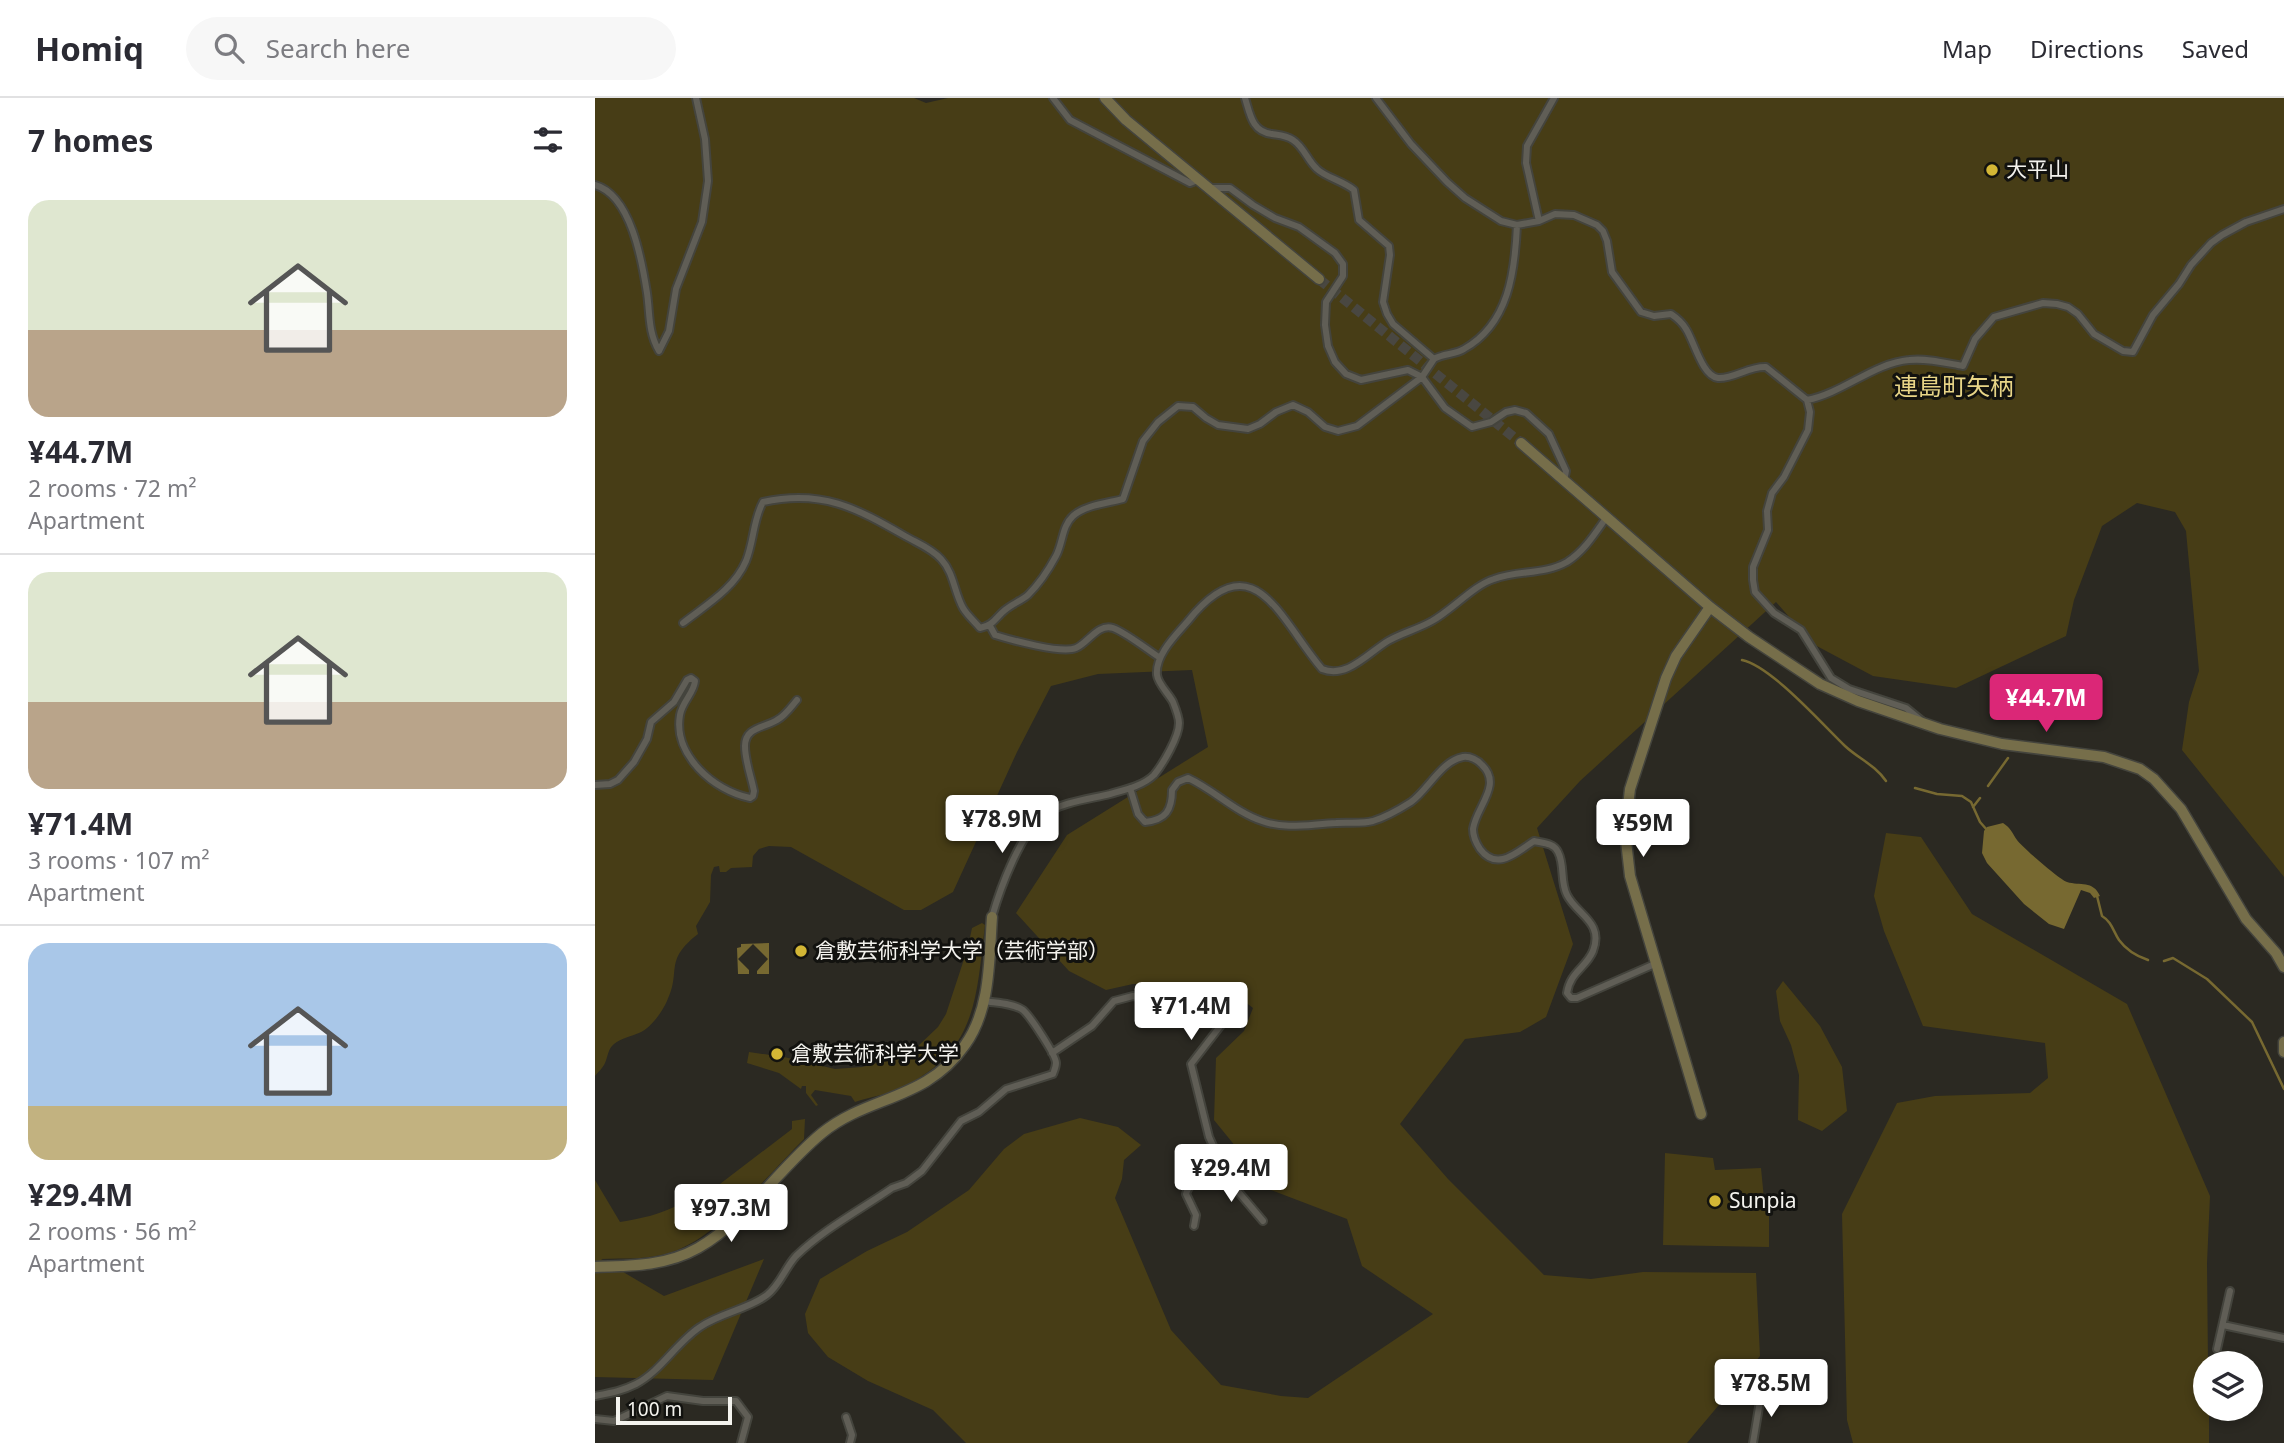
<!DOCTYPE html>
<html lang="en">
<head>
<meta charset="utf-8">
<style>
  body { margin:0; font-family:"Noto Sans","Noto Sans JP",sans-serif; background:#f7f7f7; color:#2b2b33; height:100vh; display:flex; flex-direction:column; font-size:26px; white-space:nowrap }
  * { box-sizing:border-box; margin:0 }
  p { font-size:23px; color:#7c7c81 }
  .icon { flex:none; width:38px; height:38px; fill:none; stroke:currentColor; stroke-width:2; stroke-linecap:round; stroke-linejoin:round }
  .map { position:relative; flex:1; overflow:hidden }
  .details { display:flex; flex-direction:column; background:#fff; width:595px }
  .details>* { flex:none }
  .buttons { position:absolute; left:1598px; top:1253px; display:grid; gap:14px }
  .buttons a { display:grid; place-items:center; width:70px; height:70px; border-radius:50%; background:#fff; box-shadow:0 4px 10px #0003; font-size:35px }
  .scale { position:absolute; left:21px; bottom:18px; width:116px; box-sizing:border-box; padding-left:7px; border:4px solid #f4f3ee; border-top:0; font-size:19px; line-height:24px; white-space:nowrap; color:#f4f3ee; -webkit-text-stroke:5px #12120f; paint-order:stroke }
  .price { position:absolute; translate:-50% -60px; padding:0 16px; border-radius:7px; background:#fff; color:#222; font-size:23px; line-height:46px; filter:drop-shadow(0 2px 4px #0008) }
  .price::after { content:''; position:absolute; left:50%; top:42px; width:21px; height:16px; margin-left:-10px; background:inherit; clip-path:polygon(0 0,100% 0,50% 100%) }
  .price.selected { background:#db2777; color:#fff }
  ul { padding:0; list-style:none }
  li { display:grid; align-content:center; gap:14px; height:371px; padding:0 28px }
  li+li { border-top:2px solid #e1e1e2 }
  li span { display:grid; place-items:center; height:217px; border-radius:21px; color:#555 }
  li>.icon { margin-inline-start:auto }
  span .icon { width:126px; height:126px; fill:#fffc; stroke-width:1 }
  li b { font-size:30px }
  h2 { display:flex; justify-content:space-between; align-items:center; height:84px; padding:0 28px; font-size:30px }
  header { display:flex; align-items:center; gap:42px; box-sizing:border-box; height:98px; padding:0 35px; background:#fff; border-bottom:2px solid #e1e1e2 }
  header strong { font-size:33px }
  nav { display:flex; gap:38px; margin-inline-start:auto; font-size:24px }
  .search { width:490px; height:63px; background:#f7f7f7; display:flex; align-items:center; gap:18px; box-sizing:border-box; padding:0 24px; border-radius:38px; color:#7c7c81; font-size:26px }
  main { display:flex; flex:1; min-height:0 }
  .map>svg:first-child { display:block }
</style>
</head>
<body>
<header>
<strong>Homiq</strong>
<div class="search"><svg class="icon" aria-label="search" viewBox="0 0 24 24"><circle cx="10" cy="10" r="6"/><path d="M15 15l6 6"/></svg>Search here</div>
<nav><a>Map</a><a>Directions</a><a>Saved</a></nav>
</header>
<main>
<section class="details">
<h2>7 homes<svg class="icon" aria-label="filters" viewBox="0 0 24 24"><path d="M4 7h16M4 17h16"/><circle cx="9" cy="7" r="2"/><circle cx="15" cy="17" r="2"/></svg></h2>
<ul>
<li><span style="background:linear-gradient(#dfe7d0 60%,#b9a48a 0)"><svg class="icon" aria-label="home" viewBox="0 0 24 24"><path d="M3 11l9-7 9 7M6 9v11h12V9"/></svg></span><div><b>¥44.7M</b><p>2 rooms · 72 m²</p><p>Apartment</p></div></li>
<li><span style="background:linear-gradient(#dfe7d0 60%,#b9a48a 0)"><svg class="icon" aria-label="home" viewBox="0 0 24 24"><path d="M3 11l9-7 9 7M6 9v11h12V9"/></svg></span><div><b>¥71.4M</b><p>3 rooms · 107 m²</p><p>Apartment</p></div></li>
<li><span style="background:linear-gradient(#a9c7e8 75%,#c2b280 0)"><svg class="icon" aria-label="home" viewBox="0 0 24 24"><path d="M3 11l9-7 9 7M6 9v11h12V9"/></svg></span><div><b>¥29.4M</b><p>2 rooms · 56 m²</p><p>Apartment</p></div></li>
</ul>
</section>
<div class="map">
<svg width="1689" height="1345" viewBox="0 0 1689 1345">
  <rect width="100%" height="100%" fill="#2b2922"/>
  <!-- green -->
  <path fill="#473d16" d="M0 0H319L331 5 353 0H1689V779L1587 652 1594 604 1604 573 1591 433 1580 414 1542 405 1507 428 1479 502 1471 538 1361 590 1278 578 1218 546 1181 504 985 683 942 730 978 846 951 919 925 934 870 941 805 1026 853 1081 949 1177 996 1181 1048 1174 1161 1175 1165 1258 1092 1345H371L338 1312 273 1283 233 1259 213 1235 210 1216 225 1181 272 1153 312 1134 374 1092 409 1051 429 1036 485 1020 523 1029 546 1047 529 1062 527 1081 520 1100 576 1232 626 1287 686 1298 713 1300 838 1216 767 1168 752 1121 676 1092 619 1022 621 960 649 933 658 910 641 897 564 886H538L511 892 474 873 421 815 472 737 613 649 597 572 503 576 456 588 422 654 358 794 326 812H309L196 749 174 748 164 751 158 758 157 769 136 770 131 774H125L124 768 119 769 116 777 115 804 101 828 103 836C68 863 87 873 72 903 67 914 56 930 44 935 37 938 26 940 19 946 13 951 13 958 10 965 8 970 3 974 0 978Z
    M1291 735 1326 739 1377 816 1532 906 1615 1098 1612 1165 1613 1265H1610V1311H1614V1345H1258L1252 1322 1247 1116 1302 1005 1340 998 1435 995 1453 980 1450 945 1328 928 1289 833 1279 798Z
    M387 825 390 827C381 902 382 953 306 990 291 997 274 999 260 1004L256 998 220 992 216 997 223 1007 221 1008 211 995V988H207L206 991 184 975 152 965 154 954 189 959 240 971 267 969 296 961 322 949 343 929 351 916 373 849 377 830Z
    M1188 883 1225 928 1247 969 1252 1013 1227 1033 1203 1022 1204 977 1196 947 1185 923 1181 893Z
    M210 1021 209 1041C174 1076 123 1139 77 1154 54 1162 30 1160 6 1161L69 1198 169 1161 118 1282 0 1279V1082L25 1124C45 1121 67 1116 85 1106 97 1100 107 1090 121 1089L197 1031V1023Z
    M1070 1055 1118 1060 1120 1072 1166 1070 1169 1101 1174 1106V1149L1068 1147Z"/>
  <!-- water -->
  <path fill="#776931" d="M1408 725C1416 730 1417 735 1422 742 1427 749 1465 782 1472 784 1485 788 1498 782 1505 798L1499 800 1495 795 1486 792 1469 831 1454 826 1429 806 1392 765 1387 755 1389 733 1392 729Z
    M174 845V876H162V873L173 861 158 846 143 861 154 872V876H143L142 850 146 849V846Z"/>
  <g fill="none" stroke-linecap="round" stroke-linejoin="round">
    <!-- stream -->
    <path stroke="#776931" stroke-width="2.5" d="M1147 562C1176 568 1227 626 1250 648 1264 661 1280 667 1291 683
      M1393 688 1413 660
      M1320 690 1342 696 1367 698 1376 704 1385 724 1392 732
      M1378 709 1385 700
      M1502 798 1507 818C1517 824 1518 833 1524 842 1532 853 1541 858 1553 862
      M1569 863 1578 860 1612 881 1657 924 1689 991"/>
    <!-- secondary-tunnel -->
    <path stroke="#494741" stroke-width="10" stroke-dasharray="10 5" stroke-linecap="butt" d="M724 181 926 345"/>
    <!-- street casing -->
    <g stroke="#44443d" stroke-width="10">
      <path id="street" d="M458 0 475 22 595 85 603 82
        M781 0 816 46 852 84 870 100 906 123 922 127 944 123 960 116 979 117 1002 127 1008 133 1012 143 1017 174 1046 214 1059 218 1076 216C1082 220 1087 224 1091 231 1099 243 1107 278 1123 280 1139 281 1154 268 1171 269L1212 302C1248 295 1279 265 1314 262 1332 260 1351 265 1368 268L1380 241 1399 219 1448 205 1462 206 1473 209 1483 216 1499 236 1528 253 1538 254 1558 217 1584 186 1596 167 1616 145 1627 137 1651 124 1689 111
        M0 87C36 97 47 163 52 195 55 216 53 234 64 253
        M615 90H635L658 107 680 120 704 129 740 155 748 166V178L731 204 730 227 733 248 740 264 751 276 766 282 813 272 827 279 850 310 877 329 896 324 911 314 920 312 931 315 954 336 971 373 969 383
        M944 123 931 65 932 48 959 0
        M64 253 74 233 81 191 107 124 113 83 110 41 101 0
        M839 261C849 255 860 257 869 251 914 226 920 173 922 127
        M1212 302 1215 314 1213 332 1189 379 1177 395 1172 413 1173 432 1158 469V482L1160 494 1179 515 1206 532 1236 580 1254 591 1311 610 1327 623
        M88 525C111 507 139 491 151 463 159 443 158 422 168 404 227 391 261 410 310 438 322 445 336 450 346 461 359 475 359 494 368 510 372 517 380 524 385 530 399 527 400 520 410 512 417 506 426 503 433 497 444 486 454 471 461 458 468 445 467 428 478 418 490 407 513 405 528 401L548 343 563 324 583 308 598 309 611 320 623 327 653 331 665 326 681 314 698 307 713 314 730 329 743 333 762 328 827 279 839 261 798 226 792 216 788 204 795 157 794 148 764 122 759 92C748 83 730 79 722 71 712 62 709 49 698 42 691 37 684 37 677 36 657 34 655 16 650 0
        M395 528 400 537C416 542 467 556 481 550 493 545 503 525 518 530 530 534 553 552 565 560
        M0 687 15 686 23 682 39 664 52 641 56 624 79 604 92 582 96 580 100 583C99 595 87 604 85 617 78 657 119 693 155 700L158 698 159 693C156 678 150 663 150 648 150 629 169 630 182 622 190 618 196 609 202 602
        M535 690 543 716 550 724C571 722 577 712 577 692L583 684 593 680C619 692 640 714 667 723 691 732 715 726 741 725 752 724 767 726 778 723 791 719 805 711 816 704 833 692 846 663 868 659 875 658 883 662 887 667 908 687 881 709 878 731 878 737 881 745 885 751 902 774 922 754 939 743 948 745 959 745 963 754 970 767 965 784 972 797 982 817 1009 824 998 853 991 870 975 874 972 895L976 900H982L1062 865
        M397 819C405 791 426 733 450 716 467 704 495 701 515 696 529 692 548 688 559 677 568 666 584 639 584 625 584 619 580 609 578 604 574 596 563 586 562 577 560 557 581 537 593 523 659 441 685 522 727 571 752 581 773 555 793 543 807 535 823 531 837 523 857 512 879 487 899 481 923 472 949 477 972 464 989 453 999 437 1011 420
        M457 955 497 928 519 903 538 898 564 904 619 897 629 903 632 913 630 922 596 966 614 1039 625 1063 623 1079C609 1082 595 1081 591 1096L601 1117 599 1128
        M624 1071 668 1123
        M1628 1227 1689 1240
        M1622 1251 1635 1193
        M0 1298C15 1295 27 1293 41 1286 66 1273 81 1245 105 1229 125 1215 154 1211 172 1197 185 1187 190 1170 201 1158 229 1131 265 1112 297 1090L311 1085 327 1073 366 1023 384 1014 411 991 458 976C459 973 461 969 461 965 461 957 435 918 428 912 418 905 401 905 389 903
        M251 1319 257 1337 255 1345
        M0 1321 19 1323 72 1298 108 1303H141L153 1319 146 1345
        M1158 1345 1165 1303 1171 1297 1186 1291"/>
    </g>
    <!-- secondary casing -->
    <g stroke="#44443d" stroke-width="13">
      <path id="secondary" d="M510 0 531 22 724 181
        M926 345 1115 509 1154 539 1225 586 1263 603 1345 631 1407 646 1509 659 1545 671 1559 681 1586 711 1651 821 1681 855 1689 869
        M1689 944V954
        M1106 1016 1035 778 1030 734 1035 691 1071 580 1081 558 1115 509
        M0 1169C36 1168 71 1168 103 1150 152 1122 184 1070 227 1035 274 997 331 1003 370 947 396 911 394 861 397 819"/>
    </g>
    <!-- street -->
    <use href="#street" stroke="#605e56" stroke-width="6"/>
    <!-- secondary -->
    <use href="#secondary" stroke="#766e4a" stroke-width="10"/>
  </g>
  <!-- markers -->
  <g fill="#d3b635" stroke="#12120f" stroke-width="2.5">
    <circle cx="1397" cy="72" r="7"/>
    <circle cx="206" cy="853" r="7"/>
    <circle cx="182" cy="956" r="7"/>
    <circle cx="1120" cy="1103" r="7"/>
  </g>
  <g text-anchor="middle" stroke-width="6" stroke-linejoin="round" paint-order="stroke">
    <!-- poi labels -->
    <g font-size="21" fill="#f4f3ee" stroke="#12120f" text-anchor="start">
      <text x="1411" y="79">大平山</text>
      <text x="220" y="860">倉敷芸術科学大学（芸術学部）</text>
      <text x="196" y="963">倉敷芸術科学大学</text>
      <text x="1134" y="1110">Sunpia</text>
    </g>
    <!-- quarter labels -->
    <g font-size="24" fill="#e8d587" stroke="#12120f">
      <text x="1359" y="297">連島町矢柄</text>
    </g>
  </g>
</svg>
<div class="buttons">
<a><svg class="icon" aria-label="layers" viewBox="0 0 24 24"><path d="M12 4l9 5-9 5-9-5zM3 14l9 5 9-5"/></svg></a>
</div>
<div class="scale">100 m</div>
<b class="price selected" style="left:1451px;top:636px">¥44.7M</b>
<b class="price" style="left:407px;top:757px">¥78.9M</b>
<b class="price" style="left:1048px;top:761px">¥59M</b>
<b class="price" style="left:596px;top:944px">¥71.4M</b>
<b class="price" style="left:636px;top:1106px">¥29.4M</b>
<b class="price" style="left:136px;top:1146px">¥97.3M</b>
<b class="price" style="left:1176px;top:1321px">¥78.5M</b>
</div>
</main>
</body>
</html>
